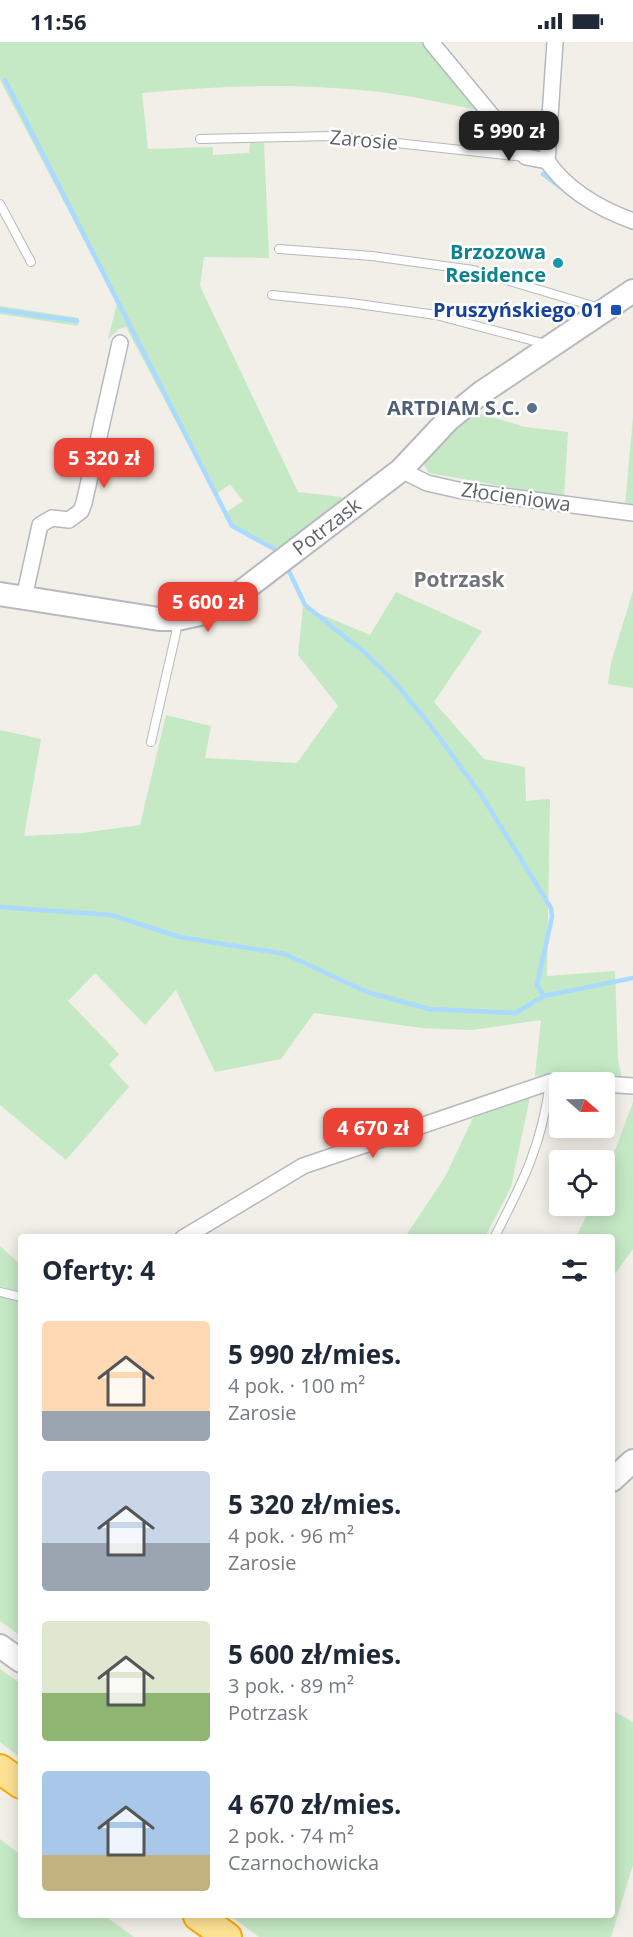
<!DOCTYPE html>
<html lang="pl">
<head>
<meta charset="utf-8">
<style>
  body { margin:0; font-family:"Open Sans",sans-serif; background:#f2f2f3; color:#1f2937; height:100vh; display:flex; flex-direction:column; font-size:22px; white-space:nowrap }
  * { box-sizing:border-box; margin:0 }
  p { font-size:20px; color:#747a83 }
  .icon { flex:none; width:33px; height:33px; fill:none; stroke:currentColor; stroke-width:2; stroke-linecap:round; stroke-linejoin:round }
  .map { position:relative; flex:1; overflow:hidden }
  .sheet { position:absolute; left:18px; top:1192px; width:597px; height:684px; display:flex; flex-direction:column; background:#fff; border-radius:6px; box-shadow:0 3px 15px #0003 }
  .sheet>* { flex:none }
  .needle { width:39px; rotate:110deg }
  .tools { position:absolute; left:549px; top:1030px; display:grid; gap:12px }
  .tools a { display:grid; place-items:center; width:66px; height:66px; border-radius:6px; background:#fff; box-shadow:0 3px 15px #0003; font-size:30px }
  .price { position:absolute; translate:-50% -51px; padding:0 14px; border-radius:12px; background:#ea4335; color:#fff; font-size:20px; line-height:39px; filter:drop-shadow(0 2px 3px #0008) }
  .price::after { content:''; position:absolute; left:50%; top:36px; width:18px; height:14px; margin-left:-9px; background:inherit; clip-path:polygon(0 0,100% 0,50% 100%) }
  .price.on { background:#222; color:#fff }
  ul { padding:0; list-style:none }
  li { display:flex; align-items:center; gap:18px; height:150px; padding:0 24px }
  li span { display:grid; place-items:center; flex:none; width:168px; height:120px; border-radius:6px; color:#555 }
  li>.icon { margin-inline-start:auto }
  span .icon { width:72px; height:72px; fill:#fffc; stroke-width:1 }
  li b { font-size:26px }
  h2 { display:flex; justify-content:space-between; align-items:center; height:72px; padding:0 24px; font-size:26px }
  .status { display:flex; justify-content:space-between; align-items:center; height:42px; padding:0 30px; background:#fff; direction:ltr }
  .status svg { height:16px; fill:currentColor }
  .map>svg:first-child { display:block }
</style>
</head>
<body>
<div class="status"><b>11:56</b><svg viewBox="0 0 49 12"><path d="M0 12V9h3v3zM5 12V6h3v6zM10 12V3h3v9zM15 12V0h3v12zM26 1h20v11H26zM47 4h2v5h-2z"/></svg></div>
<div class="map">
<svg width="633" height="1895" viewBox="0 0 633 1895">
  <rect width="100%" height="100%" fill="#f1efe8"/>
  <!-- green -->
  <path fill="#c5e8c5" d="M0 0H423L479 68C446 62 413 54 380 50 300 41 222 43 142 51L148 107 213 105V113L249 111 250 101H264L269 216 204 215 200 244 298 450 341 455 346 463 281 508 234 484 225 471 243 459 230 442 215 453 126 285 119 287 108 297 117 261 0 38Z
    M0 264 79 276 78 284 0 272Z
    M472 369 525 385 568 390 564 455 429 431 422 419Z
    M633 375V464L625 463Z
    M633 549V646L608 642 611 621Z
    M396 550 482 589 434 660 484 717 525 725 526 759 550 757 547 934 615 929 618 1019 622 1036 535 1034 541 978 472 988 422 986 314 971 281 1017 215 1030 176 948 145 983 95 931 68 959 119 1012 109 1023 129 1045 66 1118 0 1063V688L41 697 24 794 83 791 140 783 166 673 211 684 205 716 297 721 338 664 298 613 303 565 370 593Z
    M530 1055 511 1145 485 1195H405L445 1135 473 1076Z
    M633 1060V1207L612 1236V1196L576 1195 591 1164H604L605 1135Z
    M0 1204 21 1223V1251L0 1248Z
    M0 1255 21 1256V1594L0 1579Z
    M0 1627 21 1642V1716L0 1700Z
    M612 1668 633 1680V1823L611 1895H259L231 1874H612Z
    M0 1797 21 1813V1874H105L134 1895H0Z"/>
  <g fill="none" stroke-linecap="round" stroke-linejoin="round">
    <!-- stream -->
    <path stroke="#aadaff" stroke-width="4.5" d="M5 38 232 484 278 509
      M543 132 577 158
      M0 268 77 279
      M288 527 305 563 365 611 392 637 431 684 482 754 551 866 552 875 537 943 544 954
      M0 865 111 873 180 895 285 912 367 950 429 967 515 971 544 954 633 936"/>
    <!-- lane casing -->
    <g stroke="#b5b8bc" stroke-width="10">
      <path id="lane" d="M200 97 332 94 525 115
        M0 162 31 220
        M279 207 372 214 473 228 593 264 598 270
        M272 253 351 261 436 273 542 301 544 304
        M151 700 176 591 177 578
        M494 1196C523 1140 542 1103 550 1040
        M0 1250 21 1255"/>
    </g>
    <!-- street casing -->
    <g stroke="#b5b8bc" stroke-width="18">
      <path id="street" d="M431 0 526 115 547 119C567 148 600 167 633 179
        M547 119 555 0
        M401 428 427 441 458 448 633 471
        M24 556 40 483 52 476 69 478 81 469 84 461 120 301
        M604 1042 633 1044
        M183 1196 303 1124 550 1040 570 1041"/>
    </g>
    <!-- secondary casing -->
    <g stroke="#b6babf" stroke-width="26">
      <g id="secondary">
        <path id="s1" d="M0 552 159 577H177L204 571 237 553 401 428 448 378 481 351 633 249"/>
        <path d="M612 1438 633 1419"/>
        <path d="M0 1604 21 1619"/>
      </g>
    </g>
    <!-- highway casing -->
    <g stroke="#f9ab00" stroke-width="32">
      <path id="highway" d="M0 1727 21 1742
        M198 1874 227 1895"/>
    </g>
    <!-- lane -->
    <use href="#lane" stroke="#fff" stroke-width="8"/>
    <!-- street -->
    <use href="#street" stroke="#fff" stroke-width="15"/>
    <!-- secondary -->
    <use href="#secondary" stroke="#fff" stroke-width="22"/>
    <!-- highway -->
    <use href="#highway" stroke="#fde293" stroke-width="28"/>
  </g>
  <!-- markers -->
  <circle fill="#0f9aa8" stroke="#fff" stroke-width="2" cx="558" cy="221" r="6"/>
  <rect fill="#1a4fb4" stroke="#fff" stroke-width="2" x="610" y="262" width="12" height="12" rx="3"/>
  <circle fill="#5c6f8a" stroke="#fff" stroke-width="2" cx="532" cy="366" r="6"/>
  <g text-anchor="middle" stroke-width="5" stroke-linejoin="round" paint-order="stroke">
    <!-- street labels -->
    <g font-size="20" fill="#5f6368" stroke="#fff">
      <text transform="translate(364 98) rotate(5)" y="7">Zarosie</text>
      <text transform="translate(516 455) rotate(8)" y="7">Złocieniowa</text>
      <text dy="7" stroke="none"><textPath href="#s1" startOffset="357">Potrzask</textPath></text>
    </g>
    <!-- culture labels -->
    <g font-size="20" font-weight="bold" fill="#0d838f" stroke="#fff" text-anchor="end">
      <text x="546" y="217">Brzozowa<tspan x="546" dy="23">Residence</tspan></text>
    </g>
    <!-- transit labels -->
    <g font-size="20" font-weight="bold" fill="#164399" stroke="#fff" text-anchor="end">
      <text x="604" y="275">Pruszyńskiego 01</text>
    </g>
    <!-- service labels -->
    <g font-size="20" font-weight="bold" fill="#4e5e75" stroke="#fff" text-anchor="end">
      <text x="520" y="373">ARTDIAM S.C.</text>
    </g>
    <!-- neighbourhood labels -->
    <g font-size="21" font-weight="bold" fill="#70757a" stroke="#fff">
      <text x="459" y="545">Potrzask</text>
    </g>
  </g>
</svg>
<div class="tools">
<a><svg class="needle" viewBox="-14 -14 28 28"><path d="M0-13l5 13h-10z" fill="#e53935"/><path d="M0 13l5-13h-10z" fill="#747a83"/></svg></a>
<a><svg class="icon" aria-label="locate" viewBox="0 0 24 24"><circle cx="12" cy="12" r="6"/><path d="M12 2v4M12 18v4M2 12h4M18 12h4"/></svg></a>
</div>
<b class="price on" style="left:509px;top:120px">5 990 zł</b>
<b class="price" style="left:104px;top:447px">5 320 zł</b>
<b class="price" style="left:208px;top:591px">5 600 zł</b>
<b class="price" style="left:373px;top:1117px">4 670 zł</b>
<section class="sheet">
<h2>Oferty: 4<svg class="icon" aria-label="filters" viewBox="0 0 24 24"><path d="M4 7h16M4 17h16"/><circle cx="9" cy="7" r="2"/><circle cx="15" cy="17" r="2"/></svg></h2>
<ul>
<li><span style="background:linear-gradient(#ffd9b3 75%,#9aa5b1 0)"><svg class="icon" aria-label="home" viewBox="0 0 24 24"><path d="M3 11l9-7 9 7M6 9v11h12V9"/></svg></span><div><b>5 990 zł/mies.</b><p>4 pok. · 100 m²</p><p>Zarosie</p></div></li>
<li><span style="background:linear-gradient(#c9d6e8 60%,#9aa5b1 0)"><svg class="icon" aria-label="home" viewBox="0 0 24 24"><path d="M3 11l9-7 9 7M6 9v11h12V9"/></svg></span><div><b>5 320 zł/mies.</b><p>4 pok. · 96 m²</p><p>Zarosie</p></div></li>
<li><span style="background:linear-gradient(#dfe7d0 60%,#8fb573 0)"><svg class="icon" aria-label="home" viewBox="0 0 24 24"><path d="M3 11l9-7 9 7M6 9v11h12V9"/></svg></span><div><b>5 600 zł/mies.</b><p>3 pok. · 89 m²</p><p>Potrzask</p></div></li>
<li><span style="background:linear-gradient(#a9c7e8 70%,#c2b280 0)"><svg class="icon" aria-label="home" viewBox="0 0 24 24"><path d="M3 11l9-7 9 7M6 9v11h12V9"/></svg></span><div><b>4 670 zł/mies.</b><p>2 pok. · 74 m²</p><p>Czarnochowicka</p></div></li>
</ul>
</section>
</div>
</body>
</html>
